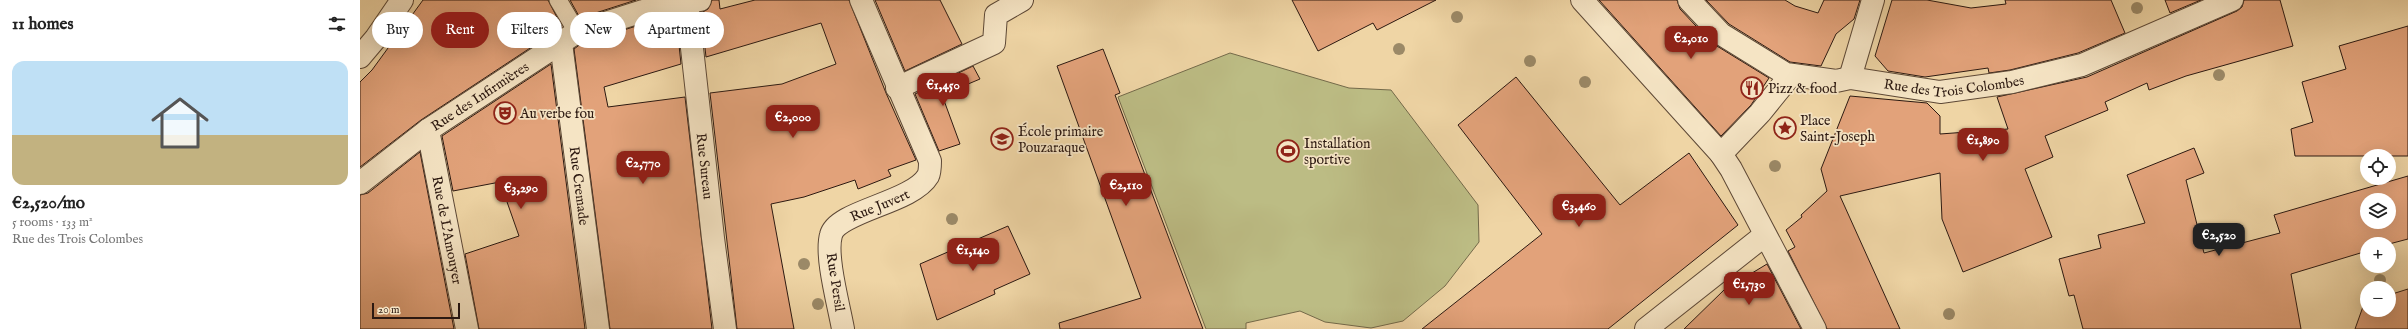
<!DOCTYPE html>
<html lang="en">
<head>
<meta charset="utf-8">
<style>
  body { margin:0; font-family:"IM FELL English",serif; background:#f2f2f2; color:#222; height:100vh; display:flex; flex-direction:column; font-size:15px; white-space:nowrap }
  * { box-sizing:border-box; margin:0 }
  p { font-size:13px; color:#767676 }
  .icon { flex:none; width:22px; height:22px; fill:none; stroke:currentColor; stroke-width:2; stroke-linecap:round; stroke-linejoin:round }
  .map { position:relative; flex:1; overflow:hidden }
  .side { display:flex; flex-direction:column; background:#fff; width:360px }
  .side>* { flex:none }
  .guide { position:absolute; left:12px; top:12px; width:380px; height:36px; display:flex; gap:8px }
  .tools { position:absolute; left:2000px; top:149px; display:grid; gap:8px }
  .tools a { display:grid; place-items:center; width:36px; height:36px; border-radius:50%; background:#fff; box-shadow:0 4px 16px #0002; font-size:20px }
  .scale { position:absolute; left:12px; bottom:10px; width:88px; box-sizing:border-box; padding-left:4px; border:2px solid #2c1911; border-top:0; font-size:11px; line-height:14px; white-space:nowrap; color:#2c1911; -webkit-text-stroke:3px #f5e4c4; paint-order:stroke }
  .price { position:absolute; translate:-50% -34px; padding:0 9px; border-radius:8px; background:#8f2418; color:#fff; font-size:13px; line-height:26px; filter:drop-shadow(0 1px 2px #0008) }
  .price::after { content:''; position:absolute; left:50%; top:24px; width:12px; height:9px; margin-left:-6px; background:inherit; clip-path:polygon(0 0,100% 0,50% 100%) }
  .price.current { background:#222; color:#fff }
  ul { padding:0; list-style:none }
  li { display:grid; align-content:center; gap:8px; height:212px; padding:0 12px }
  li span { display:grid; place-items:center; height:124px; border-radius:12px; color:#555 }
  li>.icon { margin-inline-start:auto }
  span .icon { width:72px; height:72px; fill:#fffc; stroke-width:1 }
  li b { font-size:17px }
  h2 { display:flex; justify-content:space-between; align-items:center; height:48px; padding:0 12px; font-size:17px }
  .chip { padding:0 14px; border-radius:18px; background:#fff; box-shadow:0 4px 16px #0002; font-size:14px; line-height:36px }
  .chip.current { background:#8f2418; color:#fff }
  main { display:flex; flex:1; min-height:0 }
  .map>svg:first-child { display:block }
</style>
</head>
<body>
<main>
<section class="side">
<h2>11 homes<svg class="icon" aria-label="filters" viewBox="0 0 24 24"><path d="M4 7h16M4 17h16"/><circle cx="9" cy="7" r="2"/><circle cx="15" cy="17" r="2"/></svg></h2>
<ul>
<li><span style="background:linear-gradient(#bfe0f5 60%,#c2b280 0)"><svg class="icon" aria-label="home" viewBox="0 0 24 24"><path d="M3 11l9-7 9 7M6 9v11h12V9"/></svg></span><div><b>€2,520/mo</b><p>5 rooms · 133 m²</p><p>Rue des Trois Colombes</p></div></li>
</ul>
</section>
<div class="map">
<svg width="2048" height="329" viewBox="0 0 2048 329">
  <rect width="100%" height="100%" fill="#efd5a5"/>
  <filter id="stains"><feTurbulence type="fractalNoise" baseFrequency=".005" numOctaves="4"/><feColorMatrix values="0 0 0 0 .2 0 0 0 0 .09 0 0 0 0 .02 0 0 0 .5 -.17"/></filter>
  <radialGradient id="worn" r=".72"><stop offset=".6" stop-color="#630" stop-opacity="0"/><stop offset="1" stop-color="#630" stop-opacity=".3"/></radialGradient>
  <!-- green -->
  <path fill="#bcbc84" stroke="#746a4a" d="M870 53 989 88 1031 90 1118 205 1119 242 1085 286 1043 321 1011 328 965 322 940 311 886 323V329H846L758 97Z"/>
  <!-- building -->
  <path fill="#e2a27a" stroke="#2c1911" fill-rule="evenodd" d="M63 0H188L202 27 61 120 0 167V82L12 70Z
    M210 0H276L220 18Z
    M352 0H359L360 9 395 0H489L526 93 556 160 528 170 531 176 498 189 495 180 444 197 411 204 434 329H377L350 93 422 84 476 64 461 23 346 57 341 13 348 9Z
    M515 0H580L602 44 545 71Z
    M932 0H1076L1017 30 1013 23 958 51Z
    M1239 0H1317L1320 9 1352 43 1409 78 1391 105 1361 136Z
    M1346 0H1425L1435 6 1458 13 1464 0H1500L1494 19 1476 34 1461 66 1430 62 1369 24Z
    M1532 0H1567L1611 8 1646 4 1645 0H1751L1765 33 1718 53 1650 70 1629 73 1628 68 1565 77 1528 71 1515 56Z
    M1805 0H1841L1810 13Z
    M1884 0H1920L1933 46 1826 76 1789 90 1787 83 1745 102 1748 110 1685 136 1693 157 1665 169 1692 237 1603 272 1582 219 1580 173 1480 196 1540 329H1467L1428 251 1435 247 1426 230 1442 217 1441 215 1467 191 1461 169 1490 96 1567 103 1580 116V134L1648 129 1637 97 1727 77 1877 11 1882 7Z
    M316 17 321 64 244 87 248 107 325 97 352 329H250L214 49 222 43 286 23Z
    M2048 26V156H1935L1931 129 1953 122 1942 82 1986 69 1979 46Z
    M743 49 760 93 755 95 843 329H700L699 323 781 298 697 66Z
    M191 64 225 329H119L105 254 159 236 140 182 93 191 82 136Z
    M613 66 620 79 582 95 600 144 579 151 555 94Z
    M1156 77 1260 205 1329 153 1378 225 1248 329H1062L1182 234 1098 125Z
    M1834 148 1844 173 1826 180 1844 253 1920 233 1914 215 2048 176V239L2029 244H2007V251L1931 274 1941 329H1723L1714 295 1709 296 1699 259 1741 248 1738 235 1785 223 1767 175ZM2007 200H2029V222H2007Z
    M60 152 94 329H0V195L8 193Z
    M648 226 670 274 634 290 635 294 577 320 560 264Z
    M1407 264 1441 329H1324L1364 290Z
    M2048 289V329H1995L2005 301H2007V310H2029V295Z"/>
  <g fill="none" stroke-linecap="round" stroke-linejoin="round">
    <!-- pedestrian casing -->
    <g stroke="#5d4836" stroke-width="19">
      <path id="pedestrian" d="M198 0 217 32"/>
    </g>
    <!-- minor casing -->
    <g stroke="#5d4836" stroke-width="24">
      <g id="minor">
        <path d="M1222 0 1361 154 1371 169 1455 329"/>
        <path id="s1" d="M1329 0 1361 34 1426 74 1476 81 1490 78 1580 92 1652 82 1722 65 1872 0"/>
        <path id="s2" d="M327 3 353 238 365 329"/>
        <path id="s3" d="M201 43 238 329"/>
        <path d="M0 57 16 38 42 0"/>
        <path d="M1490 78 1513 0"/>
        <path d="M537 88 634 43 636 15 662 0"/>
        <path id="s4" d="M68 130 107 329"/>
        <path d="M1361 154 1400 113 1430 76"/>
        <path id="s5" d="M0 183 68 130 217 32 283 11 340 0"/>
        <path id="s6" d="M483 329C479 306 465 256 471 235 477 211 552 203 568 176 570 172 570 165 570 161L501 0"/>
        <path d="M1286 329 1405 235"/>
      </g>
    </g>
    <!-- pedestrian -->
    <use href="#pedestrian" stroke="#f5e4c4" stroke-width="17"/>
    <!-- minor -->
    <use href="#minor" stroke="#f5e4c4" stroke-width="22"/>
  </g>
  <!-- trees -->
  <g fill="#9b8967">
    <circle cx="1777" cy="8" r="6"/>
    <circle cx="1097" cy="17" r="6"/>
    <circle cx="1039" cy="49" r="6"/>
    <circle cx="1170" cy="61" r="6"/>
    <circle cx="1859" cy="75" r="6"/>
    <circle cx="1225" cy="82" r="6"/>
    <circle cx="1415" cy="166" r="6"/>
    <circle cx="592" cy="219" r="6"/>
    <circle cx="444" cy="264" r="6"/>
    <circle cx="2020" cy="280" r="6"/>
    <circle cx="458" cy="304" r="6"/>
    <circle cx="1589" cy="314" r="6"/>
  </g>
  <!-- icons -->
  <defs>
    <g id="restaurant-ring" transform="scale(1.15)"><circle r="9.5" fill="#f5e4c4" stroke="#8f2418" stroke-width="1.5"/><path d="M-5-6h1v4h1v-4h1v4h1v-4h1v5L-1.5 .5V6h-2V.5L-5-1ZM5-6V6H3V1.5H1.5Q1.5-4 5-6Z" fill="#8f2418"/></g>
    <g id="theatre-ring" transform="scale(1.15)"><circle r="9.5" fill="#f5e4c4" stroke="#8f2418" stroke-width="1.5"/><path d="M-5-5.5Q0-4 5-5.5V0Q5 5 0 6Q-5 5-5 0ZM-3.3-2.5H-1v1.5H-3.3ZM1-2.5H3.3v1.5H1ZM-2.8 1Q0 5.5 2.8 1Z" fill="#8f2418"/></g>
    <g id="sight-ring" transform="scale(1.15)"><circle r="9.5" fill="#f5e4c4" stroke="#8f2418" stroke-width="1.5"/><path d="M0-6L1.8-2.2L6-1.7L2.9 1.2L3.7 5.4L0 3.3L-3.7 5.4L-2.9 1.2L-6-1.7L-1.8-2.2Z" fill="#8f2418"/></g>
    <g id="school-ring" transform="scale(1.15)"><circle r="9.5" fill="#f5e4c4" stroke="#8f2418" stroke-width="1.5"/><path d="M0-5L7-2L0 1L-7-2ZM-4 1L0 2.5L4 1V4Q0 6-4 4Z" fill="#8f2418"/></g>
    <g id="stadium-ring" transform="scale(1.15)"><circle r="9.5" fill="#f5e4c4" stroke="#8f2418" stroke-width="1.5"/><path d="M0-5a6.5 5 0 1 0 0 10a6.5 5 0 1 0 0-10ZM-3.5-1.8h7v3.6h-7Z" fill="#8f2418"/></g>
  </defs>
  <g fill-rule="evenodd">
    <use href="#restaurant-ring" x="1392" y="88"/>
    <use href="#theatre-ring" x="145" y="113"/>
    <use href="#sight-ring" x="1425" y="128"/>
    <use href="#school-ring" x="642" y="139"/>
    <use href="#stadium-ring" x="928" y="151"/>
  </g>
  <g text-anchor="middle" stroke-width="3.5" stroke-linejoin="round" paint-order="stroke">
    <!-- street labels -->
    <g font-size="14" fill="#2c1911" stroke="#f5e4c4">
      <text dy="5" stroke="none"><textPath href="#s1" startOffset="293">Rue des Trois Colombes</textPath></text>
      <text dy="5" stroke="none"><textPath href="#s5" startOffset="148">Rue des Infirmières</textPath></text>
      <text dy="5" stroke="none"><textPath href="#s2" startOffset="164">Rue Sureau</textPath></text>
      <text dy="5" stroke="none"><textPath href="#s3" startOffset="144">Rue Cremade</textPath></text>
      <text dy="5" stroke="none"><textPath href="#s6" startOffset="154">Rue Juvert</textPath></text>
      <text dy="5" stroke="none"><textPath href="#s4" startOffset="102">Rue de L'Amouyer</textPath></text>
      <text transform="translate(476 282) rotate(81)" y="5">Rue Persil</text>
    </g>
    <!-- poi labels -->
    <g font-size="14" fill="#2c1911" stroke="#f5e4c4" text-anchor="start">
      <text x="1408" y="93">Pizz &amp; food</text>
      <text x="160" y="118">Au verbe fou</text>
      <text x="1440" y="125">Place<tspan x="1440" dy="16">Saint-Joseph</tspan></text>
      <text x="658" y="136">École primaire<tspan x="658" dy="16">Pouzaraque</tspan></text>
      <text x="944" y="148">Installation<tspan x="944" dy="16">sportive</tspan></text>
    </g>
  </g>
  <rect width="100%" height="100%" filter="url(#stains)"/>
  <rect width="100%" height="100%" fill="url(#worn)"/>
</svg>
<div class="tools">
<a><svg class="icon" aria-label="locate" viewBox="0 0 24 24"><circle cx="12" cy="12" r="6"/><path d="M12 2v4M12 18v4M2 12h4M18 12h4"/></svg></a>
<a><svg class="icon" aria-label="layers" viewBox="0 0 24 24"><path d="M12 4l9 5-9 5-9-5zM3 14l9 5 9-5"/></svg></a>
<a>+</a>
<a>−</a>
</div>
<div class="scale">20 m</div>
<b class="price" style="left:1331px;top:60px">€2,010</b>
<b class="price" style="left:583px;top:107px">€1,450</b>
<b class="price" style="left:433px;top:139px">€2,000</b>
<b class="price" style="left:1623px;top:162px">€1,890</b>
<b class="price" style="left:283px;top:185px">€2,770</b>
<b class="price" style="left:766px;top:207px">€2,110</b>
<b class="price" style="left:161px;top:210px">€3,290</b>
<b class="price" style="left:1219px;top:228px">€3,460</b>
<b class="price current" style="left:1859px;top:257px">€2,520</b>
<b class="price" style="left:613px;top:272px">€1,140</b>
<b class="price" style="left:1389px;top:306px">€1,730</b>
<div class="guide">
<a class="chip">Buy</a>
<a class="chip current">Rent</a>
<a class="chip">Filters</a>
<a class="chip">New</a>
<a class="chip">Apartment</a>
</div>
</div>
</main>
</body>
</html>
